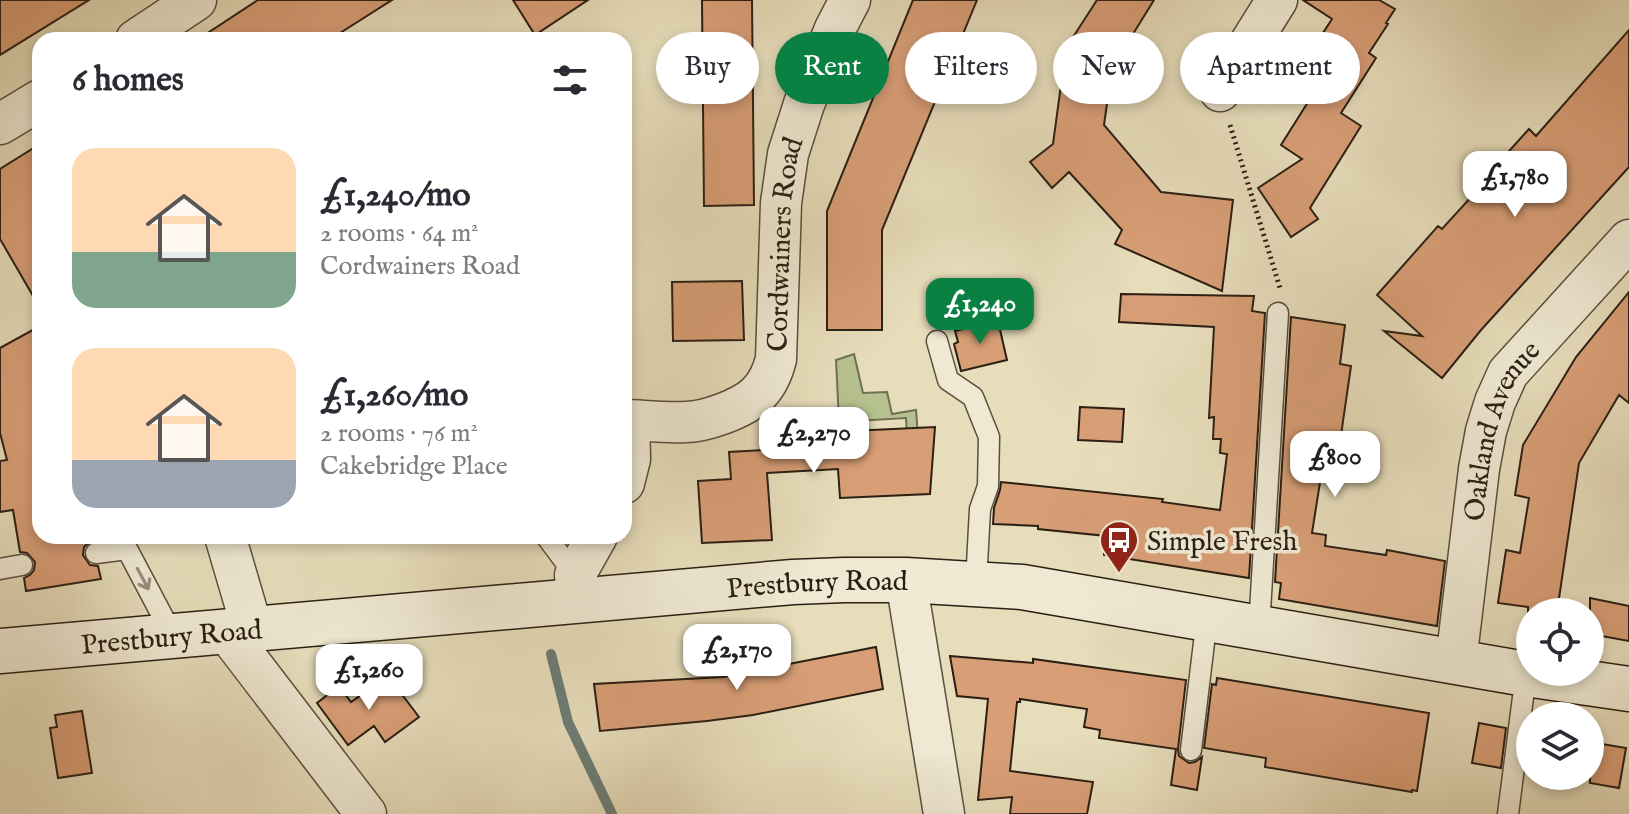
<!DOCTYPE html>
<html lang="en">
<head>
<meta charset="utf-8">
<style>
  body { margin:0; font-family:"IM FELL English",serif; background:#f7f7f7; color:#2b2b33; height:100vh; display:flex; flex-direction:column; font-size:30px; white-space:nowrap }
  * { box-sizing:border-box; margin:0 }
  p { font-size:26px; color:#7c7c81 }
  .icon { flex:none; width:44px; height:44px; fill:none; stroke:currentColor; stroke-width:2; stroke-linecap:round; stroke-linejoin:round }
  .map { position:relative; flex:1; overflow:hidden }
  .panel { position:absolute; left:32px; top:32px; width:600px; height:512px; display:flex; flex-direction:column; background:#fff; border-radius:24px; box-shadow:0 4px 12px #0003 }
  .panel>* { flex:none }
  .guide { position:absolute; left:656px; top:32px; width:760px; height:72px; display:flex; gap:16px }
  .controls { position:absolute; left:1516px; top:598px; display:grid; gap:16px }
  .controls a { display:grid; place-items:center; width:88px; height:88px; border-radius:50%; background:#fff; box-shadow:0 4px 12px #0003; font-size:40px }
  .price { position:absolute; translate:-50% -68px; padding:0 18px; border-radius:16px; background:#fff; color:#222; font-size:26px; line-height:52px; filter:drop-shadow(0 2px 4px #0008) }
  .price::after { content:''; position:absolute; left:50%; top:48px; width:24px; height:18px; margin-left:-12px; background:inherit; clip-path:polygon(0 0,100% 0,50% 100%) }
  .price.selected { background:#0b8043; color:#fff }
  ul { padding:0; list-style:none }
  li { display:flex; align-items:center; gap:24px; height:200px; padding:0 40px }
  li span { display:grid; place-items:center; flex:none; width:224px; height:160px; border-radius:24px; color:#555 }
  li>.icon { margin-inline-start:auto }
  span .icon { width:96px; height:96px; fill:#fffc; stroke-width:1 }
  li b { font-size:34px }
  h2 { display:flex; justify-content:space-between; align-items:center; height:96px; padding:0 40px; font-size:34px }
  .chip { padding:0 28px; border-radius:36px; background:#fff; box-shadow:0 4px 12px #0003; font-size:28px; line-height:72px }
  .chip.selected { background:#0b8043; color:#fff }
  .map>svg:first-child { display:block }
</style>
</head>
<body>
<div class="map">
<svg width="1629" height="814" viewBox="0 0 1629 814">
  <rect width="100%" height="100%" fill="#e7ddbb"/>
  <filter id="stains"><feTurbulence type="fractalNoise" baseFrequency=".0025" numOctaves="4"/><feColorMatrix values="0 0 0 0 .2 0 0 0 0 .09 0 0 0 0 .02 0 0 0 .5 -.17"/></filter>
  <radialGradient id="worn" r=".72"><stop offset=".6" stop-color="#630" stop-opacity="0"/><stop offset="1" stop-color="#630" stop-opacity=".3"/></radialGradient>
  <!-- green -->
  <path fill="#b6c190" stroke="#707052" stroke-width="2" d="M854 354 863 393 887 392 892 414 916 410 918 436H907L906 418 839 422 836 360Z"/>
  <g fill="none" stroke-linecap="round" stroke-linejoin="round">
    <!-- stream -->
    <path stroke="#6c7c76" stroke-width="10" d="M551 654 568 722 612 814"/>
  </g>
  <!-- building -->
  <path fill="#d89e76" stroke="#2b1f14" stroke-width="2" d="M0 0H89L0 55Z
    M258 0H392L329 40H197Z
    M513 0H588L535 35Z
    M702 0H752L754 205 704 206Z
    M913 0H977L882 230V330H827V211Z
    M1097 0H1154L1112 68 1104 125 1161 192 1233 200 1222 291 1115 244 1122 230 1069 172 1052 188 1030 162 1053 144 1066 48Z
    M1303 0H1379L1395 9 1386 23 1388 24 1369 53 1376 58 1341 113 1361 126 1310 208 1318 219 1291 237 1258 188 1302 159 1281 145 1320 83 1299 70 1332 19Z
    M1629 30V167L1481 330 1442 378 1384 331 1422 336 1377 295 1438 226 1442 229 1504 161 1502 159 1529 129 1536 136Z
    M40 144V308L0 239V169Z
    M742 281 744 340 673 341 672 282Z
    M1629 292V403L1619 395 1579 463 1557 612H1528V607L1498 603 1506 550 1520 553 1529 498 1515 495 1523 445 1576 357Z
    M1121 294 1254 296 1252 311 1265 313 1249 578 1104 555 1106 536 1038 529V526L993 524 994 508 1000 490 1001 482 1163 499 1162 502 1220 510 1227 454 1220 453 1221 439H1213L1214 417 1209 418 1214 327 1119 322Z
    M1291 317 1345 325 1340 364 1351 366 1338 456 1327 455 1324 477 1321 476 1312 533 1326 535 1325 546 1386 555 1387 550 1445 561 1437 626 1279 599 1281 583 1275 582Z
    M998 321 1007 360 961 371 954 344 958 342 955 331Z
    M40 326V536H93L94 540 89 542 84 547 83 555 90 565 98 566 101 579 26 591 24 578 30 575 34 570 35 562 27 553 20 552 13 510 0 512V461L7 460 0 433V348Z
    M1080 407 1124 409 1122 442 1078 440Z
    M935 427 930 494 840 498 838 469 767 473 772 540 702 543 698 481 731 479 729 452 765 450V435Z
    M1590 598 1629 606V641L1590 634Z
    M876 647 883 689 753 715 707 721 600 731 594 684 723 677Z
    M950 656 1033 663V659L1186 680 1178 749 1179 756 1189 763 1195 762 1202 757 1197 790 1171 785 1176 749 1099 738 1100 730 1084 727 1087 709 1020 699V702H1017L1010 771 1093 782 1087 814H1010L1012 797 978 800 988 699 957 696Z
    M388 676 419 717 385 742 374 726 348 745 317 703 339 686 351 702Z
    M1217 678 1429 713 1417 791 1412 790V792L1394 789 1265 767 1266 758 1204 748 1212 684 1216 685Z
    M82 711 92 773 58 778 50 728 57 727 55 715Z
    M1479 723 1506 728 1501 768 1472 763Z
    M1590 742 1626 748 1619 788 1590 783Z"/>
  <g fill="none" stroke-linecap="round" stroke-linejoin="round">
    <!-- service casing -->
    <g stroke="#5a4e3e" stroke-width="23">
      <path id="service" d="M937 341 948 380 973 397 989 437 988 486 980 509 976 583
        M546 536 575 575
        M96 553 127 549 173 636
        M0 569 22 565
        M1259 628 1278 313
        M1191 750 1207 618
        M1508 814 1526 674"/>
    </g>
    <!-- minor casing -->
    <g stroke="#5a4e3e" stroke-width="43">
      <g id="minor">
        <path d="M136 40 196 0"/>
        <path d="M1220 91 1277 0"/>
        <path d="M0 124 40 100"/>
        <path id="s1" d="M624 483 630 459 629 420C648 421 667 423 686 422 698 422 711 418 722 414 752 403 768 391 776 359L781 203 788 154 804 104 835 29 850 0"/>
        <path d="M225 536 252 628"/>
        <path d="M906 580 944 814"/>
        <path d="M577 600 575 575 597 536"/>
        <path d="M226 631 366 814"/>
        <path id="s2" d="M1456 662 1479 469 1486 431 1495 402 1508 373 1629 240"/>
      </g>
    </g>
    <!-- secondary casing -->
    <g stroke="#2b1f14" stroke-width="47">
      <g id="secondary">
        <path id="s3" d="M0 651 793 582 844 580H906L1022 587 1526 674 1629 689"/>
      </g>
    </g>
    <!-- path -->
    <path stroke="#2b1f14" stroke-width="5" stroke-dasharray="2 4" stroke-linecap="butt" d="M1230 125 1280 288"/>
    <!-- service -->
    <use href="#service" stroke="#efe9d3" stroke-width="20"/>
    <!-- minor -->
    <use href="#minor" stroke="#efe9d3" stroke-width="40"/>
    <!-- secondary -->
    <use href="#secondary" stroke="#efe9d3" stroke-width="44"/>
  </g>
  <!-- one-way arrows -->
  <defs><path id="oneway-shaft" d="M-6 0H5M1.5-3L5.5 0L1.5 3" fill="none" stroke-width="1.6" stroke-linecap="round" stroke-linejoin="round" transform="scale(2)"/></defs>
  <use stroke="#978e7d" href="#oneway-shaft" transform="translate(143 579) rotate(62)"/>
  <!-- icons -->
  <defs>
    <g id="bus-pin" transform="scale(2)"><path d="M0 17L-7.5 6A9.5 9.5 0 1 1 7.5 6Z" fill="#8f2418" stroke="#efe9d3"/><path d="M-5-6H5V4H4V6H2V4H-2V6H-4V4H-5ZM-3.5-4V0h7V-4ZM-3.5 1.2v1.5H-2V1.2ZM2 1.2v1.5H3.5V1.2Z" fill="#fff"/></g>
  </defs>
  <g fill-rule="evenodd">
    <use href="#bus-pin" x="1119" y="540"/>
  </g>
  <g text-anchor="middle" stroke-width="7" stroke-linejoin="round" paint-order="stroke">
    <!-- street labels -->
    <g font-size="28" fill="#2b1f14" stroke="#efe9d3">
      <text dy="10" stroke="none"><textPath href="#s1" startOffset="354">Cordwainers Road</textPath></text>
      <text dy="10" stroke="none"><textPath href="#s2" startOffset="238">Oakland Avenue</textPath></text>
      <text dy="10" stroke="none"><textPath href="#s3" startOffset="820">Prestbury Road</textPath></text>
      <text dy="10" stroke="none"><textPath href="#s3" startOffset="172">Prestbury Road</textPath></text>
    </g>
    <!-- poi labels -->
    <g font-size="28" fill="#2b1f14" stroke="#efe9d3" text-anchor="start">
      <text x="1147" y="550">Simple Fresh</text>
    </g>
  </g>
  <rect width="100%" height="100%" filter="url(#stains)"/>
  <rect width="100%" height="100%" fill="url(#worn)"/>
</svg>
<div class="controls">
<a><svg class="icon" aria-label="locate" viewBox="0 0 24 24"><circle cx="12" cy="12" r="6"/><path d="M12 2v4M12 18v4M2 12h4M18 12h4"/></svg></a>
<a><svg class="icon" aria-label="layers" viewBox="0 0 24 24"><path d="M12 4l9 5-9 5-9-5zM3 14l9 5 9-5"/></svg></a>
</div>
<b class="price" style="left:1515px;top:219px">£1,780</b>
<b class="price selected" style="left:980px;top:346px">£1,240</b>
<b class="price" style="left:814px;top:475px">£2,270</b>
<b class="price" style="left:1335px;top:499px">£800</b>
<b class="price" style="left:737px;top:692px">£2,170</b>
<b class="price" style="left:369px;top:712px">£1,260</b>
<div class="guide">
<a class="chip">Buy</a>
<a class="chip selected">Rent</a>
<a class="chip">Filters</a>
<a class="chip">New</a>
<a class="chip">Apartment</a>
</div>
<section class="panel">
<h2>6 homes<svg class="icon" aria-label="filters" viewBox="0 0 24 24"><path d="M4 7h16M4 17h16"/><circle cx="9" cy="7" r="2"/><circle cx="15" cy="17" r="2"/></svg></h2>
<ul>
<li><span style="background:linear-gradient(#ffd9b3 65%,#7fa58c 0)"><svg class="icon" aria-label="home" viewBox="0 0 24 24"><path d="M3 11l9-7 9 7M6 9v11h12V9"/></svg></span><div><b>£1,240/mo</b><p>2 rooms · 64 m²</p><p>Cordwainers Road</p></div></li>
<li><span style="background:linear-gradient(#ffd9b3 70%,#9aa5b1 0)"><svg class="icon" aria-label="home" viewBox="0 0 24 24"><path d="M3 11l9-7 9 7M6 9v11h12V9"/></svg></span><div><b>£1,260/mo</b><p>2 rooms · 76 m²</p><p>Cakebridge Place</p></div></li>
</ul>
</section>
</div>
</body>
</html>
